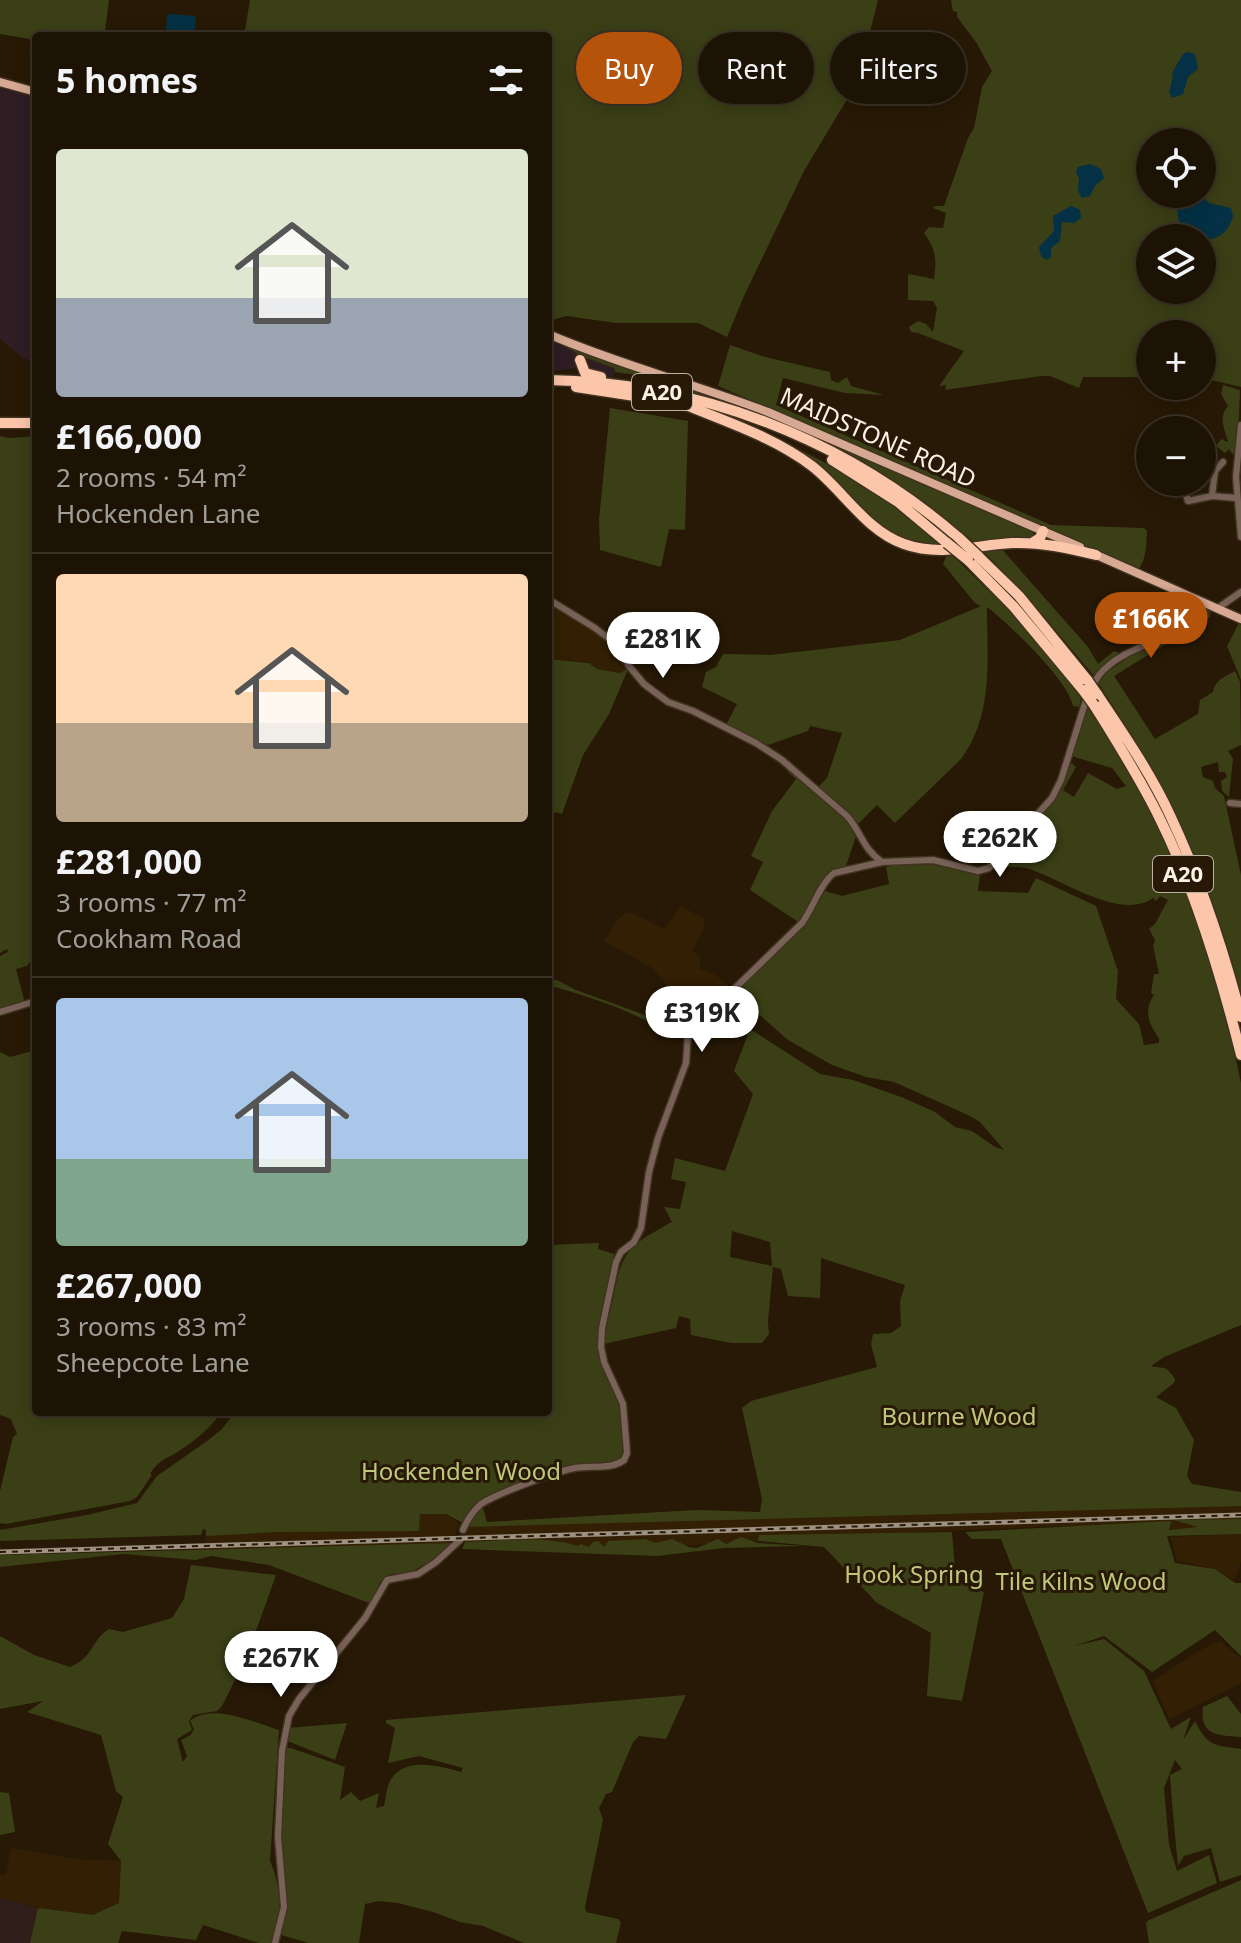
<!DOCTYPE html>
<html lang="en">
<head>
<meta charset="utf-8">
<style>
  body { margin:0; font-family:"Noto Sans",sans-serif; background:#2a2013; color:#f1f3f6; height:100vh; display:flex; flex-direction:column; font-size:30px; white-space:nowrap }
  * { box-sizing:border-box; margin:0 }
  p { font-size:26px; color:#a09e9a }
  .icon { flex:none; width:44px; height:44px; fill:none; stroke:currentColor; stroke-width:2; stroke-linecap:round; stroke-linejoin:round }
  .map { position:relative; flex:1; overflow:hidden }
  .panel { position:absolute; left:32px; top:32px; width:520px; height:1384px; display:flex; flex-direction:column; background:#1d1304; border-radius:8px; box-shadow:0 4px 20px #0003,0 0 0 2px #3b3226 }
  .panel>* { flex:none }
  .hud { position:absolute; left:576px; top:32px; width:544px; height:72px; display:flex; gap:16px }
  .controls { position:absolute; left:1136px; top:128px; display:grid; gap:16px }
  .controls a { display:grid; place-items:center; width:80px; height:80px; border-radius:50%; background:#1d1304; box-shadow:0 4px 20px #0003,0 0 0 2px #3b3226; font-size:40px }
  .price { position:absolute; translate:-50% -68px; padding:0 18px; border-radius:28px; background:#fff; color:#222; font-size:26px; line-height:52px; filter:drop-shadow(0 2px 4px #0008) }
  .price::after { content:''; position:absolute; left:50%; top:48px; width:24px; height:18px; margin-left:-12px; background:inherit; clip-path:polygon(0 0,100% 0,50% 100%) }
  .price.active { background:#b45309; color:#fff }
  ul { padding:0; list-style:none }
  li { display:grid; align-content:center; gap:16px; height:424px; padding:0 24px }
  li+li { border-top:2px solid #3b3226 }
  li span { display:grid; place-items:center; height:248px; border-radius:8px; color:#555 }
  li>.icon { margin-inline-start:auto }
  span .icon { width:144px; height:144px; fill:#fffc; stroke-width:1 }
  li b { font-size:34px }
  h2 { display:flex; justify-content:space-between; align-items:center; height:96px; padding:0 24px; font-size:34px }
  .chip { padding:0 28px; border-radius:36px; background:#1d1304; box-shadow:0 4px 20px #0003,0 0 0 2px #3b3226; font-size:28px; line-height:72px }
  .chip.active { background:#b45309; color:#fff }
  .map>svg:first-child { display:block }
</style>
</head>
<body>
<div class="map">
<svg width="1241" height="1943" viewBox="0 0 1241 1943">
  <rect width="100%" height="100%" fill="#271905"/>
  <!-- commercial -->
  <path fill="#2f1d24" d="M0 88 36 97V363L23 358 0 339Z
    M548 340 615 368 614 377 594 375 578 368 548 372Z"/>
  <!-- built -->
  <path fill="#332004" d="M548 600 616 646 628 666 620 673 597 669 589 662 548 659Z
    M681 906 703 918 705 926 692 951 701 957 699 968 710 974 712 972 732 988 705 1013V1008L671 989 652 968 604 941 618 919 625 913H632L664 929Z
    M1241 1500V1530L1057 1526 813 1537 649 1548 465 1542 466 1527 486 1522 697 1510 759 1512 791 1509 902 1515Z
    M419 1514H446L459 1523 452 1543 211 1556 206 1550 205 1530 245 1522 418 1531Z
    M1241 1534V1562L1234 1580 1214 1569 1177 1561 1170 1537Z
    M1220 1641 1241 1659V1683L1169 1719 1153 1681 1202 1649Z
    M11 1848 76 1859 121 1861 119 1904 93 1915 55 1912 0 1898V1875H6Z"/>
  <!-- education -->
  <path fill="#301e1a" d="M0 1898 38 1908 30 1943H0Z"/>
  <!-- green -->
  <path fill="#3b3f16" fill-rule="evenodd" d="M0 0H109L105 31 142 36H36V40L0 34Z
    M250 0H878L860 72 846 101 804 171 744 296 727 337 698 323H616L567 316 548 321V36H244Z
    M951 0H1241V387L1202 378V334H1150V377H1083L1079 388 1050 376H1041L945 390 946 385 939 386 964 351 918 333 911 332 909 327 918 321 926 324 933 332 937 308 933 301 908 300V274L934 279C937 259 936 250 924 233L929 227 943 228 946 213 933 208 935 206H944L968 138 974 128 982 87 992 71 976 42 957 17V12L953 11ZM1150 142H1202V194H1150ZM1150 238H1202V290H1150Z
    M548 338 623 367 708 393 767 414 1032 531 1035 538 976 545 967 536 964 537C871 456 759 406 640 380L637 375 615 372 614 368 584 357Z
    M730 345 765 357 830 372 831 380 838 383 847 377 851 386 884 395 845 393 783 378 776 405 1051 525 1144 528 1147 531C1146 544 1147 559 1138 570L887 462 888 459 718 386Z
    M1223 385 1240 390 1238 443 1233 455 1229 449 1225 453 1216 446 1221 439 1228 442C1226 431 1217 418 1228 406L1221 394Z
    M610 408 688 421 685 530 669 529 661 567 600 550 599 520Z
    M765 434C831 462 892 499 945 548L920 546 884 531Z
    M0 436 10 438 36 436V953L27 966 16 969 24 999 22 1003 0 1009V956L8 952 7 949 0 953Z
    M1000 547 1088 647 1098 664 1114 651 1119 653 1139 645 1094 676 1023 592 981 549Z
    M952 555 1018 619 1075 687 1081 699 1079 707 1073 706C1068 680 1009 624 987 607 987 659 994 714 961 759L895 823 877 805 856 826 816 789 827 778 842 733 810 726 808 731 768 745 726 725 737 704 702 687 706 672 716 667 723 654 771 655 900 640 981 606 975 603 943 564 946 557Z
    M1207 608 1211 610 1210 617 1114 676 1155 739 1198 714 1200 700 1213 692C1214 681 1226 676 1235 671L1240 682 1241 745 1228 751 1233 759 1229 797 1222 791 1221 781 1227 777 1225 772H1219L1218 762 1201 767 1203 777 1213 781 1215 788 1224 796 1241 875V995C1211 876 1164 783 1097 681 1127 654 1165 638 1199 616L1203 609Z
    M1239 623 1241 625V680L1227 646Z
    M548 659 589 663 597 669 620 673 629 667 609 714 583 755 562 814 555 812 548 824Z
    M1087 706 1137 784 1171 853 1190 899 1227 1019 1241 1083V1325L1164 1357 1151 1366C1165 1370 1164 1363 1175 1379L1174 1383 1156 1397 1176 1408 1194 1440 1187 1476 1192 1484 1241 1492V1506L466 1527 482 1505 487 1522 697 1510 760 1512 762 1499 742 1408 751 1401 877 1367 871 1344 873 1334 891 1333 901 1326 900 1301 905 1285 821 1258 820 1298 788 1296 781 1269 773 1267 768 1322 769 1334 762 1343H731L691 1335 690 1319 679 1316 676 1328 604 1344C605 1329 610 1314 613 1299 622 1250 628 1246 672 1222L664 1207 680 1209 686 1182 671 1179 675 1158 725 1171 753 1094 734 1071 750 1029 820 1074 853 1080 904 1098 935 1112 955 1127 972 1131 995 1147 1004 1150 980 1122 968 1115 894 1082 866 1077 832 1065 788 1040 761 1016 727 999 806 922 825 891 842 896 889 884 886 867C926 860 943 867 980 874L978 891 1028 893 1036 878 1096 906 1118 971 1116 999 1139 1024 1144 1045 1159 1043V1038C1149 1025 1143 1010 1154 995L1151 993 1154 974H1159L1153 945 1155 940 1149 929 1155 924 1168 900 1160 896 1156 901 1153 898C1120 922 1059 877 1026 868 1016 866 1004 868 994 867L1054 799 1068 760 1076 767 1063 790 1074 797 1088 773 1117 789 1126 786 1112 768 1071 756ZM732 1231 770 1242 772 1266 730 1257Z
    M788 767 854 828 856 836 846 866 834 872 800 923 750 890 763 862 751 856 772 811 796 779 787 771Z
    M557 980 576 990 678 1027 681 1033 674 1038C642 1013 587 996 548 985V981Z
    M36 1050V1412H222C210 1428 196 1440 179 1451 168 1458 157 1461 150 1474L152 1475 137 1497 130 1501 6 1524 0 1523V1491L13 1437 17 1434 11 1419 0 1415V1052L10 1057Z
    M599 1243 598 1249 614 1254 599 1349 623 1404 627 1453 619 1463 579 1467 486 1501 465 1524 446 1514H420L419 1531 277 1532 206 1536V1530L203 1529 201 1535 0 1541V1530L87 1515 137 1503 157 1476 207 1441 222 1429 235 1412H548V1245Z
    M1241 1519V1534L1167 1536 1175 1563 1215 1569 1235 1583H1241V1656L1215 1630 1152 1672 1104 1636 1074 1646 1104 1639 1144 1671 1171 1729 1191 1717 1183 1740 1195 1721C1208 1747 1214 1745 1241 1749V1875L1220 1882 1211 1848 1184 1856 1178 1866C1175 1835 1172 1805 1170 1775L1182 1769 1175 1760 1164 1788 1169 1845 1177 1871 1209 1855 1217 1883 1148 1913 1001 1539H972L965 1532 1171 1521 1169 1530 1198 1527 1174 1520Z
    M952 1532 956 1581 984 1592 962 1701 927 1696 931 1633 877 1603 824 1547 758 1541 759 1535Z
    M741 1537 758 1543 804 1546 724 1548 657 1556 462 1549 465 1542C502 1541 542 1535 578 1546L581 1544 589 1547 593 1542 598 1541 604 1547 608 1541 645 1539 656 1543 672 1539 689 1547 697 1548 718 1539 726 1544Z
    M452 1543 433 1560 409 1573 390 1574 381 1581 369 1603 269 1565 211 1556 196 1560 124 1554 0 1567V1555Z
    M191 1565 276 1575 247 1656 222 1706 217 1711 193 1715 189 1721 192 1730 177 1739 183 1762 187 1756 181 1740 191 1735 194 1729 190 1721C212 1702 255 1723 279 1730L270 1861C281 1885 283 1918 271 1943H259L203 1925 196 1940 122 1931 118 1943H30L38 1908 93 1915 119 1903 121 1861 108 1844 123 1797 116 1791 101 1735 27 1712 43 1701 0 1709V1636L34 1655 70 1667C94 1657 91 1640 109 1629L123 1632 172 1618 184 1599Z
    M686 1695 666 1739 639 1736 633 1742 612 1792 606 1794 599 1808 603 1820 585 1907 586 1912 618 1919 621 1922 616 1943H524L483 1926 460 1922 433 1912 398 1903 378 1901 365 1904 359 1943H309L281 1935 286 1903 280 1844 284 1748H291L345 1767 340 1800 351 1792 360 1801 379 1793 376 1808 384 1806C386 1799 386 1788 390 1781 404 1756 439 1766 461 1772L463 1768 419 1756 388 1763 395 1728 386 1723V1720Z
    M1227 1696 1241 1714V1737C1221 1735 1199 1737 1203 1707Z
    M347 1723 335 1760 285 1740 288 1728Z
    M0 1792 9 1793 15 1832 0 1835Z
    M1241 1880V1943H1149L1146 1923 1149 1920Z"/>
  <!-- water -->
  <path fill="#043145" d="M167 14 196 16 195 33 166 31Z
    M1188 52 1195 54 1198 69 1188 77 1183 94 1172 98 1169 92 1173 77 1172 73 1183 54Z
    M1090 164 1101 169 1104 178 1095 186 1090 196 1082 198 1078 191 1079 179 1076 172 1078 167Z
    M1185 194H1200L1209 203 1231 208 1233 216C1220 264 1156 228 1185 194Z
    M1071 206 1080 210 1081 218 1074 223 1062 222 1060 241 1051 248V257L1046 260 1041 256 1039 247 1054 231 1053 216Z"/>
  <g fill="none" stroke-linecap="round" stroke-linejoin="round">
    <!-- minor casing -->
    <g stroke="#413320" stroke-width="9">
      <path id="minor" d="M1241 425 1236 477 1241 537
        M1209 464 1215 471 1212 496
        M1215 471 1223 462
        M1177 482 1184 488 1188 501 1212 496 1236 498
        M548 599 595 628 617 645 629 666 644 684 668 702 693 711 756 743 782 760 847 816C862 833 862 848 882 862
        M1218 608 1241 592
        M1092 687C1096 679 1100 672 1107 667 1132 643 1190 637 1203 601
        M1230 803 1241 804
        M0 1012 36 1001
        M463 1530C467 1520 473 1511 481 1504 496 1494 557 1471 575 1468 591 1465 611 1470 624 1460L627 1453 623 1404 604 1362 601 1347 602 1328 616 1262 621 1252 634 1242 641 1228 649 1172 658 1138 686 1063 688 1034 802 923C813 908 820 884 834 873L882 862 933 860 978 871 989 868 1052 798 1061 780 1087 697
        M275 1943 284 1907 278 1837 282 1751 289 1716 299 1699 365 1618 387 1580 418 1574 436 1562 460 1540"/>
    </g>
    <!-- major casing -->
    <g stroke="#413320" stroke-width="11">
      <path id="major" d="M0 82 36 92
        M548 334C620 365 695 384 768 412L1080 547
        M1092 553 1241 619"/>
    </g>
    <!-- highway casing -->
    <g stroke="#413320" stroke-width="13">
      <path id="highway" d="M580 360 585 373 601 377
        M548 380C699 382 845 439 959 538
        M576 387 687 404
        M681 403C726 422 772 436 812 466 843 490 866 531 904 544 940 557 976 545 1012 543 1041 542 1068 548 1096 555
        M0 423H36
        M832 460 898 502 947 543
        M1032 543 1040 538 1043 531
        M978 556 1019 596 1088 681
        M968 560 1014 607 1083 690
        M1097 694C1123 733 1150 772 1170 815 1200 879 1223 948 1241 1017
        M1094 705C1117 742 1140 778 1159 817 1194 887 1222 979 1241 1055"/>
    </g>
    <!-- minor -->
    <use href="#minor" stroke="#786258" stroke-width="6"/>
    <!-- major -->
    <use href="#major" stroke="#d7a993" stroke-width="8"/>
    <!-- highway -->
    <use href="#highway" stroke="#fcc6ab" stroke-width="10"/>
    <!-- rail casing -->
    <g stroke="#9e9182" stroke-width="5">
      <path id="rail" d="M0 1552 1241 1515"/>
    </g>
    <!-- rail -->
    <use href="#rail" stroke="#271905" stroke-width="2" stroke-dasharray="6" stroke-linecap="butt"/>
    <!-- highway-bridge casing -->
    <g stroke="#413320" stroke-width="13" stroke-linecap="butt">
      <path id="highway-bridge" d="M959 538 978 556
        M947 543 968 560
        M1088 681 1097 694
        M1083 690 1094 705"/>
    </g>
    <!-- highway-bridge -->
    <use href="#highway-bridge" stroke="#fcc6ab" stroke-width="10"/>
  </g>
  <g text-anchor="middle" stroke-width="6" stroke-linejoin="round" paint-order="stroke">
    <!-- shield labels -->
    <g fill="#271905" stroke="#bdb1a2" stroke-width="2">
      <rect x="632" y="374" width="60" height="36" rx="6"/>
      <rect x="1153" y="856" width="60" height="36" rx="6"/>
    </g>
    <g font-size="22" font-weight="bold" fill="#fdf2e6">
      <text x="662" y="400">A20</text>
      <text x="1183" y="882">A20</text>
    </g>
    <!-- street labels -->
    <g font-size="24" fill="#fdf2e6" stroke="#271905">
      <text transform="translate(878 438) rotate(24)" y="8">MAIDSTONE ROAD</text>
    </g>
    <!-- park labels -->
    <g font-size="24" fill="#bfc87a" stroke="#271905">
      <text x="959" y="1425">Bourne Wood</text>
      <text x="461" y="1480">Hockenden Wood</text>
      <text x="914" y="1583">Hook Spring</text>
      <text x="1081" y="1590">Tile Kilns Wood</text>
    </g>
  </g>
</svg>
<div class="controls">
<a><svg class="icon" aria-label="locate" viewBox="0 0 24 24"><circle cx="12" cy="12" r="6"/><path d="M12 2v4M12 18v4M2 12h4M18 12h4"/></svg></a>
<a><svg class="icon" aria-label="layers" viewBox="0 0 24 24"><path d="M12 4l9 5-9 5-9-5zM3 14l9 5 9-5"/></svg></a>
<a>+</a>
<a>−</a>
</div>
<b class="price active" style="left:1151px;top:660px">£166K</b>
<b class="price" style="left:663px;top:680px">£281K</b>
<b class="price" style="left:1000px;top:879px">£262K</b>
<b class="price" style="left:702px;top:1054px">£319K</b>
<b class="price" style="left:281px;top:1699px">£267K</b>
<div class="hud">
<a class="chip active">Buy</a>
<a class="chip">Rent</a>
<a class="chip">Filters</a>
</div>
<section class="panel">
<h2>5 homes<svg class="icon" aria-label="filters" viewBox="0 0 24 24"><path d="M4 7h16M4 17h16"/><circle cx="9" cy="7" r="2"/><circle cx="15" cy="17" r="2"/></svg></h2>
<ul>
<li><span style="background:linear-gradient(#dfe7d0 60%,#9aa5b1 0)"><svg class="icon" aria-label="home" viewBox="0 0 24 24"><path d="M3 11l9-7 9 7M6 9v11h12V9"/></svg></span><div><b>£166,000</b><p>2 rooms · 54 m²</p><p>Hockenden Lane</p></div></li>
<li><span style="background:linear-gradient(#ffd9b3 60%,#b9a48a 0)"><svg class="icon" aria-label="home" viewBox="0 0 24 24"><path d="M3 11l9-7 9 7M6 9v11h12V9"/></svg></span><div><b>£281,000</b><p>3 rooms · 77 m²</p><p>Cookham Road</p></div></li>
<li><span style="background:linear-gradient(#a9c7e8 65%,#7fa58c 0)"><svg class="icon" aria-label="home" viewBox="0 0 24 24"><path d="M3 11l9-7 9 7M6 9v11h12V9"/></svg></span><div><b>£267,000</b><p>3 rooms · 83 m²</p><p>Sheepcote Lane</p></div></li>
</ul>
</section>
</div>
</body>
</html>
